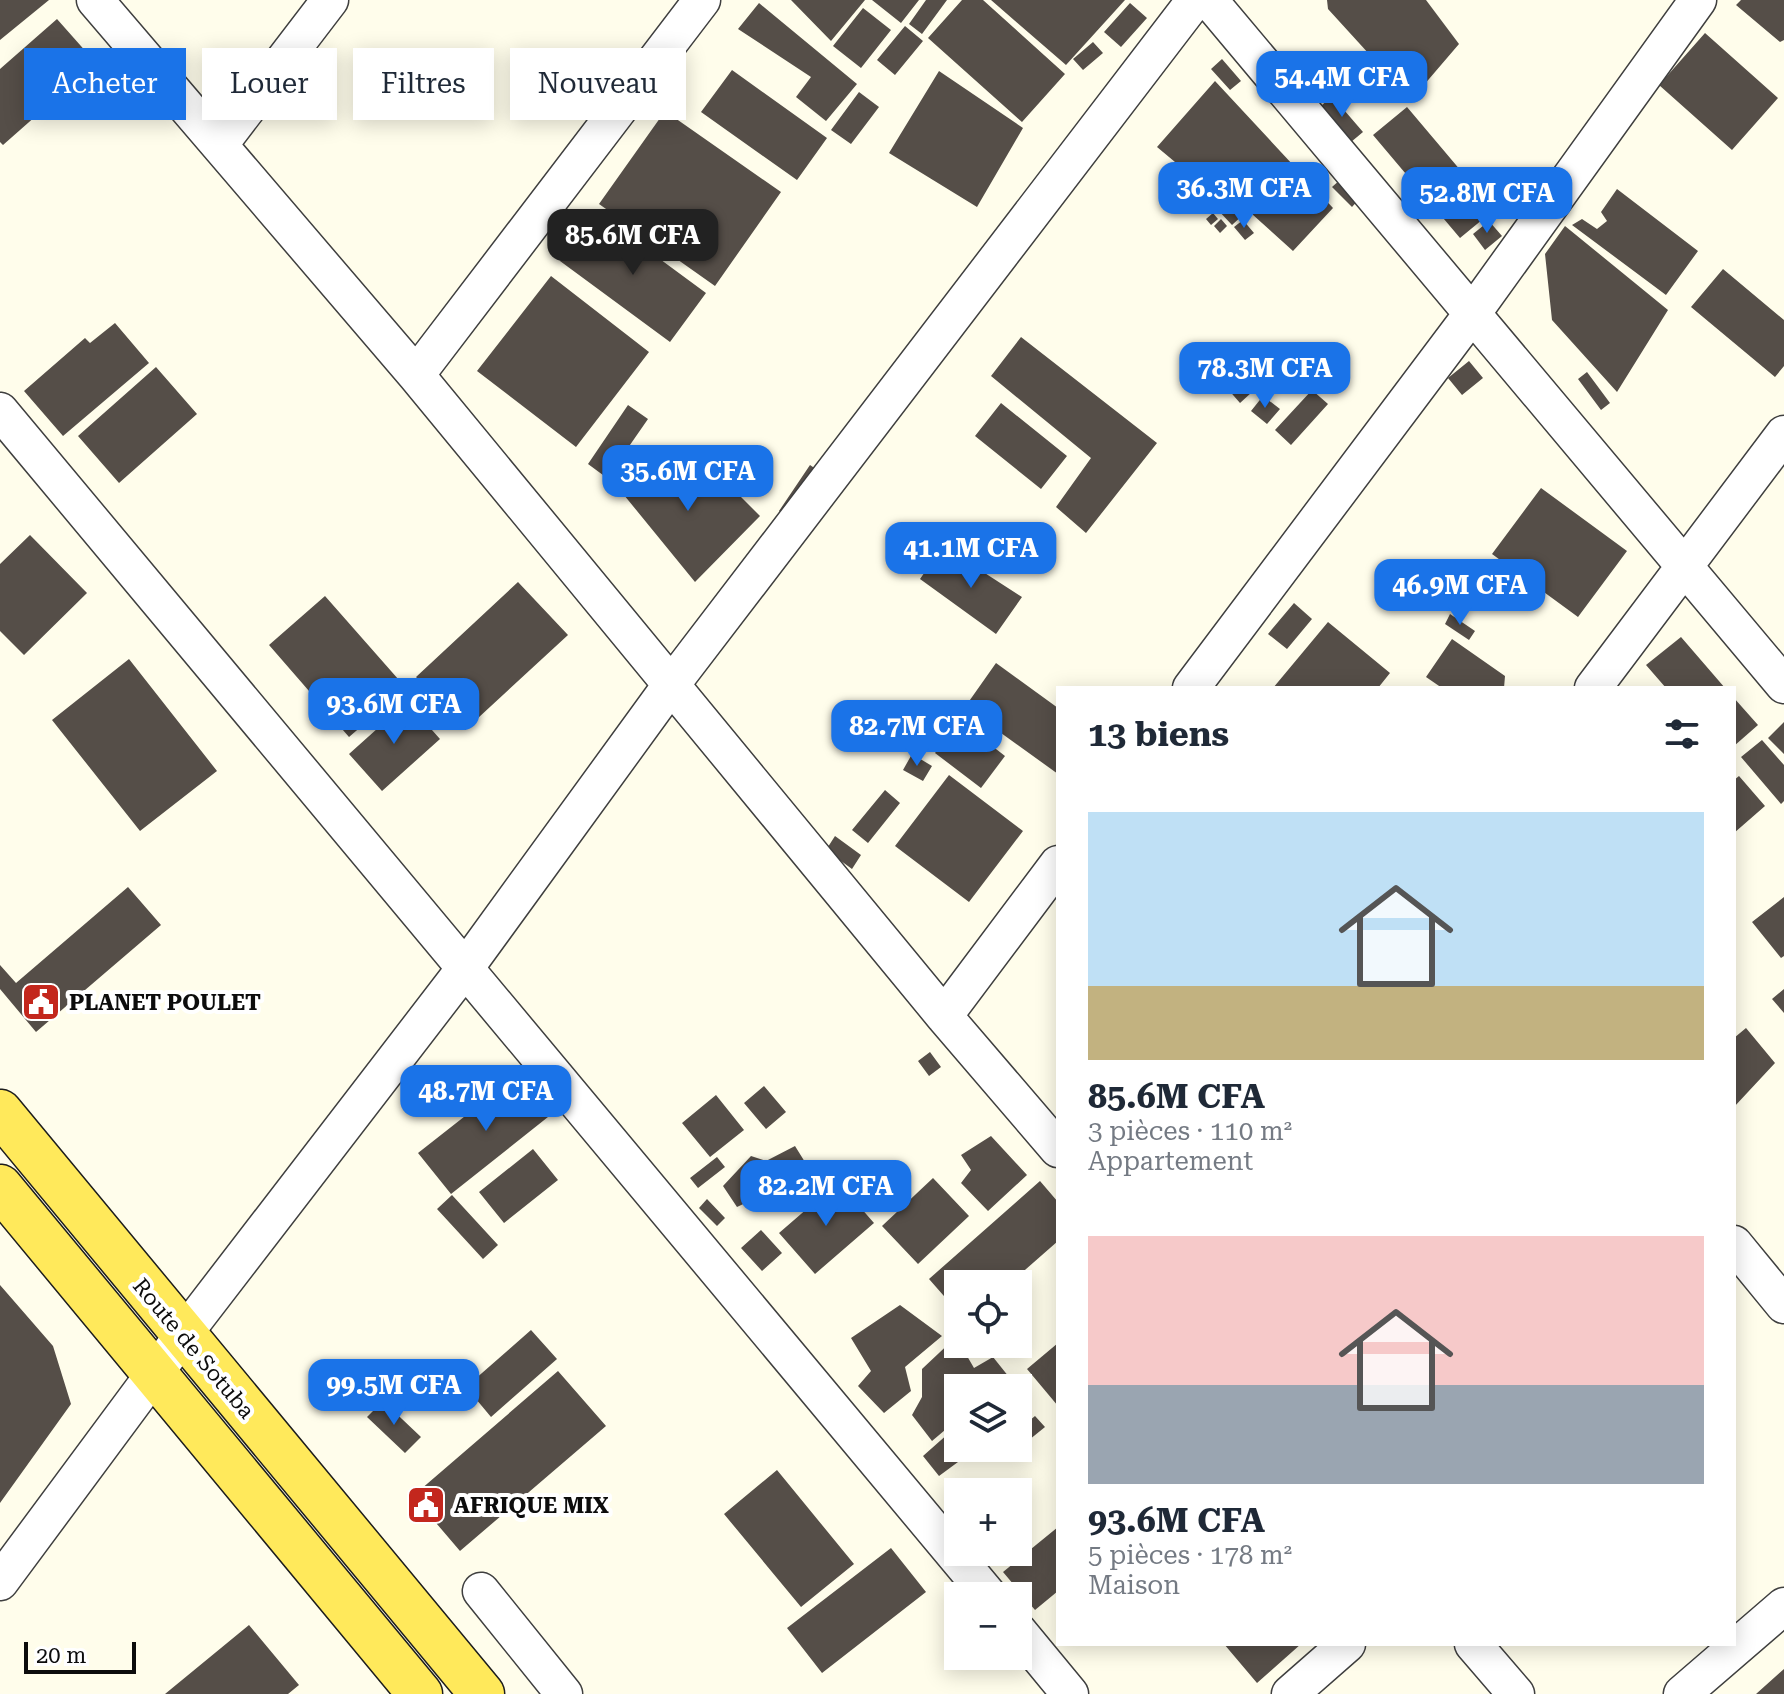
<!DOCTYPE html>
<html lang="fr">
<head>
<meta charset="utf-8">
<style>
  body { margin:0; font-family:"Roboto Serif",serif; background:#f2f2f3; color:#1f2937; height:100vh; display:flex; flex-direction:column; font-size:30px; white-space:nowrap }
  * { box-sizing:border-box; margin:0 }
  p { font-size:26px; color:#747a83 }
  .icon { flex:none; width:44px; height:44px; fill:none; stroke:currentColor; stroke-width:2; stroke-linecap:round; stroke-linejoin:round }
  .map { position:relative; flex:1; overflow:hidden }
  .details { position:absolute; left:1056px; top:686px; width:680px; height:960px; display:flex; flex-direction:column; background:#fff; border-radius:0px; box-shadow:0 4px 20px #0003 }
  .details>* { flex:none }
  .guide { position:absolute; left:24px; top:48px; width:760px; height:72px; display:flex; gap:16px }
  .tools { position:absolute; left:944px; top:1270px; display:grid; gap:16px }
  .tools a { display:grid; place-items:center; width:88px; height:88px; border-radius:0px; background:#fff; box-shadow:0 4px 20px #0003; font-size:40px }
  .scale { position:absolute; left:24px; bottom:20px; width:112px; box-sizing:border-box; padding-left:8px; border:4px solid #0c0c0c; border-top:0; font-size:22px; line-height:28px; white-space:nowrap; color:#0c0c0c; -webkit-text-stroke:6px #fff; paint-order:stroke }
  .price { position:absolute; translate:-50% -68px; padding:0 18px; border-radius:16px; background:#1a73e8; color:#fff; font-size:26px; line-height:52px; filter:drop-shadow(0 2px 4px #0008) }
  .price::after { content:''; position:absolute; left:50%; top:48px; width:24px; height:18px; margin-left:-12px; background:inherit; clip-path:polygon(0 0,100% 0,50% 100%) }
  .price.on { background:#222; color:#fff }
  ul { padding:0; list-style:none }
  li { display:grid; align-content:center; gap:16px; height:424px; padding:0 32px }
  li span { display:grid; place-items:center; height:248px; border-radius:0px; color:#555 }
  li>.icon { margin-inline-start:auto }
  span .icon { width:144px; height:144px; fill:#fffc; stroke-width:1 }
  li b { font-size:34px }
  h2 { display:flex; justify-content:space-between; align-items:center; height:96px; padding:0 32px; font-size:34px }
  .pill { padding:0 28px; border-radius:0px; background:#fff; box-shadow:0 4px 20px #0003; font-size:28px; line-height:72px }
  .pill.on { background:#1a73e8; color:#fff }
  .map>svg:first-child { display:block }
</style>
</head>
<body>
<div class="map">
<svg width="1784" height="1694" viewBox="0 0 1784 1694">
  <rect width="100%" height="100%" fill="#fffdeb"/>
  <!-- building -->
  <path fill="#554e48" d="M0 0H49L0 40Z
    M791 0H865L831 41Z
    M872 0H919L901 23Z
    M926 0H947L922 34 909 24Z
    M962 0H983L1065 74 1022 122 928 38Z
    M991 0H1125L1066 65Z
    M1327 0H1426L1459 44 1411 100 1328 9Z
    M1741 0H1784V40L1780 42 1736 5Z
    M759 3 857 84 826 121 796 97 811 77 738 29Z
    M1130 3 1147 18 1121 47 1104 32Z
    M863 8 891 30 861 68 833 46Z
    M57 19 96 63 3 145 0 142V69Z
    M905 26 923 41 895 75 877 60Z
    M1705 33 1778 98 1732 150 1659 85Z
    M1093 42 1103 53 1083 70 1073 59Z
    M1222 59 1241 81 1230 90 1211 69Z
    M732 70 827 138 797 180 701 112Z
    M939 71 1023 128 977 207 889 153Z
    M1215 81 1333 208 1293 251 1222 187 1187 172 1157 147Z
    M859 92 879 107 851 144 831 130Z
    M1332 96 1363 132 1351 142 1321 106Z
    M1407 107 1494 210 1460 238 1373 135Z
    M665 111 781 192 715 286 599 204Z
    M1180 171 1211 201 1202 210 1171 180Z
    M1341 179 1360 198 1352 207 1332 187Z
    M1617 189 1698 251 1666 295 1572 225 1582 219 1597 229 1607 221 1601 212Z
    M1229 197 1245 213 1232 225 1217 209Z
    M596 212 706 293 670 342 560 261Z
    M1213 213 1218 219 1211 225 1206 219Z
    M1221 219 1227 226 1220 233 1214 226Z
    M1243 220 1254 233 1245 240 1234 227Z
    M1489 221 1502 236 1485 250 1473 234Z
    M1565 226 1668 310 1617 392 1552 320 1545 254Z
    M1723 269 1784 320V366L1775 377 1691 307Z
    M551 276 649 352 576 447 477 371Z
    M115 323 149 363 63 436 24 391 85 338 90 343Z
    M1021 337 1157 443 1086 533 1056 507 1091 458 991 376Z
    M1243 359 1263 382 1240 403 1220 380Z
    M1469 361 1483 378 1462 395 1448 378Z
    M156 367 197 414 119 483 78 436Z
    M1587 372 1610 403 1601 410 1578 379Z
    M1312 390 1328 404 1291 445 1275 430Z
    M1263 396 1280 409 1267 424 1251 411Z
    M1001 403 1067 456 1041 489 975 436Z
    M628 405 648 419 607 478 588 464Z
    M651 454 692 490 715 471 760 516 695 582 615 484Z
    M810 465 823 474 792 520 779 511Z
    M1541 488 1627 551 1578 617 1492 554Z
    M30 535 87 593 24 655 0 631V564Z
    M943 546 1022 597 996 634 920 579Z
    M518 582 568 635 465 730 416 677Z
    M325 596 406 688 349 737 269 645Z
    M1294 603 1312 619 1287 649 1268 634Z
    M1450 614 1475 631 1469 640 1445 624Z
    M1328 622 1390 673 1378 688H1273Z
    M1681 637 1725 688H1666L1646 665Z
    M1452 639 1505 676 1504 688H1442L1426 677Z
    M129 659 217 771 140 831 52 720Z
    M996 663 1058 708V774L965 707Z
    M1734 698 1758 725 1734 746Z
    M407 702 440 739 382 791 349 754Z
    M960 721 1005 756 981 788 935 753Z
    M1784 722V754L1768 738Z
    M1762 740 1784 765V801L1781 804 1741 757Z
    M912 754 932 766 923 781 903 770Z
    M949 775 1023 831 969 902 895 846Z
    M1739 776 1765 806 1734 833V780Z
    M885 790 900 803 868 843 852 830Z
    M835 836 861 855 852 869 826 850Z
    M128 887 161 925 36 1032 0 989V965L16 983Z
    M1784 897V956L1781 958 1752 922Z
    M1784 989V1013L1772 999Z
    M1746 1028 1775 1063 1734 1107V1038Z
    M930 1052 941 1067 929 1076 918 1061Z
    M521 1072 553 1113 451 1194 418 1153Z
    M764 1086 786 1112 766 1129 744 1103Z
    M716 1095 744 1130 710 1157 682 1123Z
    M991 1136 1027 1175 988 1211 961 1183 971 1170 961 1155Z
    M795 1146 813 1175 801 1187 788 1183 737 1207 723 1186 751 1156 766 1161Z
    M533 1149 558 1180 504 1223 479 1192Z
    M717 1157 725 1167 698 1188 690 1178Z
    M933 1178 969 1216 918 1264 882 1226Z
    M1040 1181 1058 1202V1241L1009 1284H958V1312L929 1279Z
    M838 1182 874 1223 815 1274 779 1233Z
    M452 1195 498 1245 483 1259 437 1209Z
    M707 1199 725 1218 717 1226 699 1208Z
    M761 1230 782 1253 762 1271 741 1248Z
    M0 1285 53 1346 71 1404 0 1503Z
    M900 1305 942 1336 905 1367 911 1391 884 1413 858 1386 871 1371 851 1338Z
    M531 1330 557 1359 491 1417 466 1387Z
    M956 1337 974 1368 993 1357 1009 1377 995 1388H958V1419L932 1441 912 1415 922 1397V1369Z
    M1058 1343V1406L1027 1369Z
    M558 1371 606 1426 460 1551 413 1496Z
    M1018 1395 1030 1409 1018 1418Z
    M383 1401 421 1437 405 1453 367 1417Z
    M1035 1416 1045 1427 1014 1452 1011 1448H1018V1430Z
    M958 1425V1448H977L939 1476 923 1456Z
    M777 1470 854 1564 801 1607 724 1514Z
    M1058 1527V1591L1035 1610 1003 1572Z
    M891 1548 926 1592 822 1673 787 1628Z
    M249 1625 299 1685 288 1694H165Z
    M1224 1644H1301L1257 1683Z
    M1784 1669V1694H1756Z"/>
  <g fill="none" stroke-linecap="round" stroke-linejoin="round">
    <!-- street casing -->
    <g stroke="#3f3f3f" stroke-width="39">
      <path id="street" d="M95 0 416 375 944 1016 1058 1149
        M1209 0 1784 685
        M220 144 330 0
        M416 375 702 0
        M0 411 989 1596
        M1191 688 1472 314 1698 0
        M1593 688 1784 434
        M944 1016 1058 864
        M1734 1244 1784 1305
        M0 1582 183 1335 466 967 671 685 1195 0
        M481 1591 564 1694
        M1018 1631 1070 1694
        M1473 1644 1516 1694
        M1290 1694 1347 1644
        M1682 1694 1784 1606"/>
    </g>
    <!-- primary casing -->
    <g stroke="#1d1d1d" stroke-width="47">
      <path id="primary" d="M0 1112 482 1694
        M0 1187 420 1694"/>
    </g>
    <!-- street -->
    <use href="#street" stroke="#fff" stroke-width="36"/>
    <!-- primary -->
    <use href="#primary" stroke="#ffe95b" stroke-width="44"/>
  </g>
  <!-- icons -->
  <defs>
    <g id="civic-square" transform="scale(2)"><rect x="-9" y="-9" width="18" height="18" rx="4" fill="#c3271d" stroke="#fff"/><path d="M-.6-6.5H3V-4.5H.6V-3L4-1V1h2V6H-6V1h2V-1L-.6-3ZM-1.2 2.5V6h2.4V2.5Z" fill="#fff"/></g>
  </defs>
  <g fill-rule="evenodd">
    <use href="#civic-square" x="41" y="1002"/>
    <use href="#civic-square" x="426" y="1505"/>
  </g>
  <g text-anchor="middle" stroke-width="8" stroke-linejoin="round" paint-order="stroke">
    <!-- poi labels -->
    <g font-size="22" font-weight="bold" fill="#0c0c0c" stroke="#fff" text-anchor="start">
      <text x="69" y="1010">PLANET POULET</text>
      <text x="454" y="1513">AFRIQUE MIX</text>
    </g>
    <!-- street labels -->
    <g font-size="22" fill="#0c0c0c" stroke="#fff">
      <text transform="translate(194 1348) rotate(50)" y="8">Route de Sotuba</text>
    </g>
  </g>
</svg>
<div class="tools">
<a><svg class="icon" aria-label="locate" viewBox="0 0 24 24"><circle cx="12" cy="12" r="6"/><path d="M12 2v4M12 18v4M2 12h4M18 12h4"/></svg></a>
<a><svg class="icon" aria-label="layers" viewBox="0 0 24 24"><path d="M12 4l9 5-9 5-9-5zM3 14l9 5 9-5"/></svg></a>
<a>+</a>
<a>−</a>
</div>
<div class="scale">20 m</div>
<b class="price" style="left:1342px;top:119px">54.4M CFA</b>
<b class="price" style="left:1244px;top:230px">36.3M CFA</b>
<b class="price" style="left:1487px;top:235px">52.8M CFA</b>
<b class="price on" style="left:633px;top:277px">85.6M CFA</b>
<b class="price" style="left:1265px;top:410px">78.3M CFA</b>
<b class="price" style="left:688px;top:513px">35.6M CFA</b>
<b class="price" style="left:971px;top:590px">41.1M CFA</b>
<b class="price" style="left:1460px;top:627px">46.9M CFA</b>
<b class="price" style="left:394px;top:746px">93.6M CFA</b>
<b class="price" style="left:917px;top:768px">82.7M CFA</b>
<b class="price" style="left:486px;top:1133px">48.7M CFA</b>
<b class="price" style="left:826px;top:1228px">82.2M CFA</b>
<b class="price" style="left:394px;top:1427px">99.5M CFA</b>
<div class="guide">
<a class="pill on">Acheter</a>
<a class="pill">Louer</a>
<a class="pill">Filtres</a>
<a class="pill">Nouveau</a>
</div>
<section class="details">
<h2>13 biens<svg class="icon" aria-label="filters" viewBox="0 0 24 24"><path d="M4 7h16M4 17h16"/><circle cx="9" cy="7" r="2"/><circle cx="15" cy="17" r="2"/></svg></h2>
<ul>
<li><span style="background:linear-gradient(#bfe0f5 70%,#c2b280 0)"><svg class="icon" aria-label="home" viewBox="0 0 24 24"><path d="M3 11l9-7 9 7M6 9v11h12V9"/></svg></span><div><b>85.6M CFA</b><p>3 pièces · 110 m²</p><p>Appartement</p></div></li>
<li><span style="background:linear-gradient(#f6c9c9 60%,#9aa5b1 0)"><svg class="icon" aria-label="home" viewBox="0 0 24 24"><path d="M3 11l9-7 9 7M6 9v11h12V9"/></svg></span><div><b>93.6M CFA</b><p>5 pièces · 178 m²</p><p>Maison</p></div></li>
</ul>
</section>
</div>
</body>
</html>
